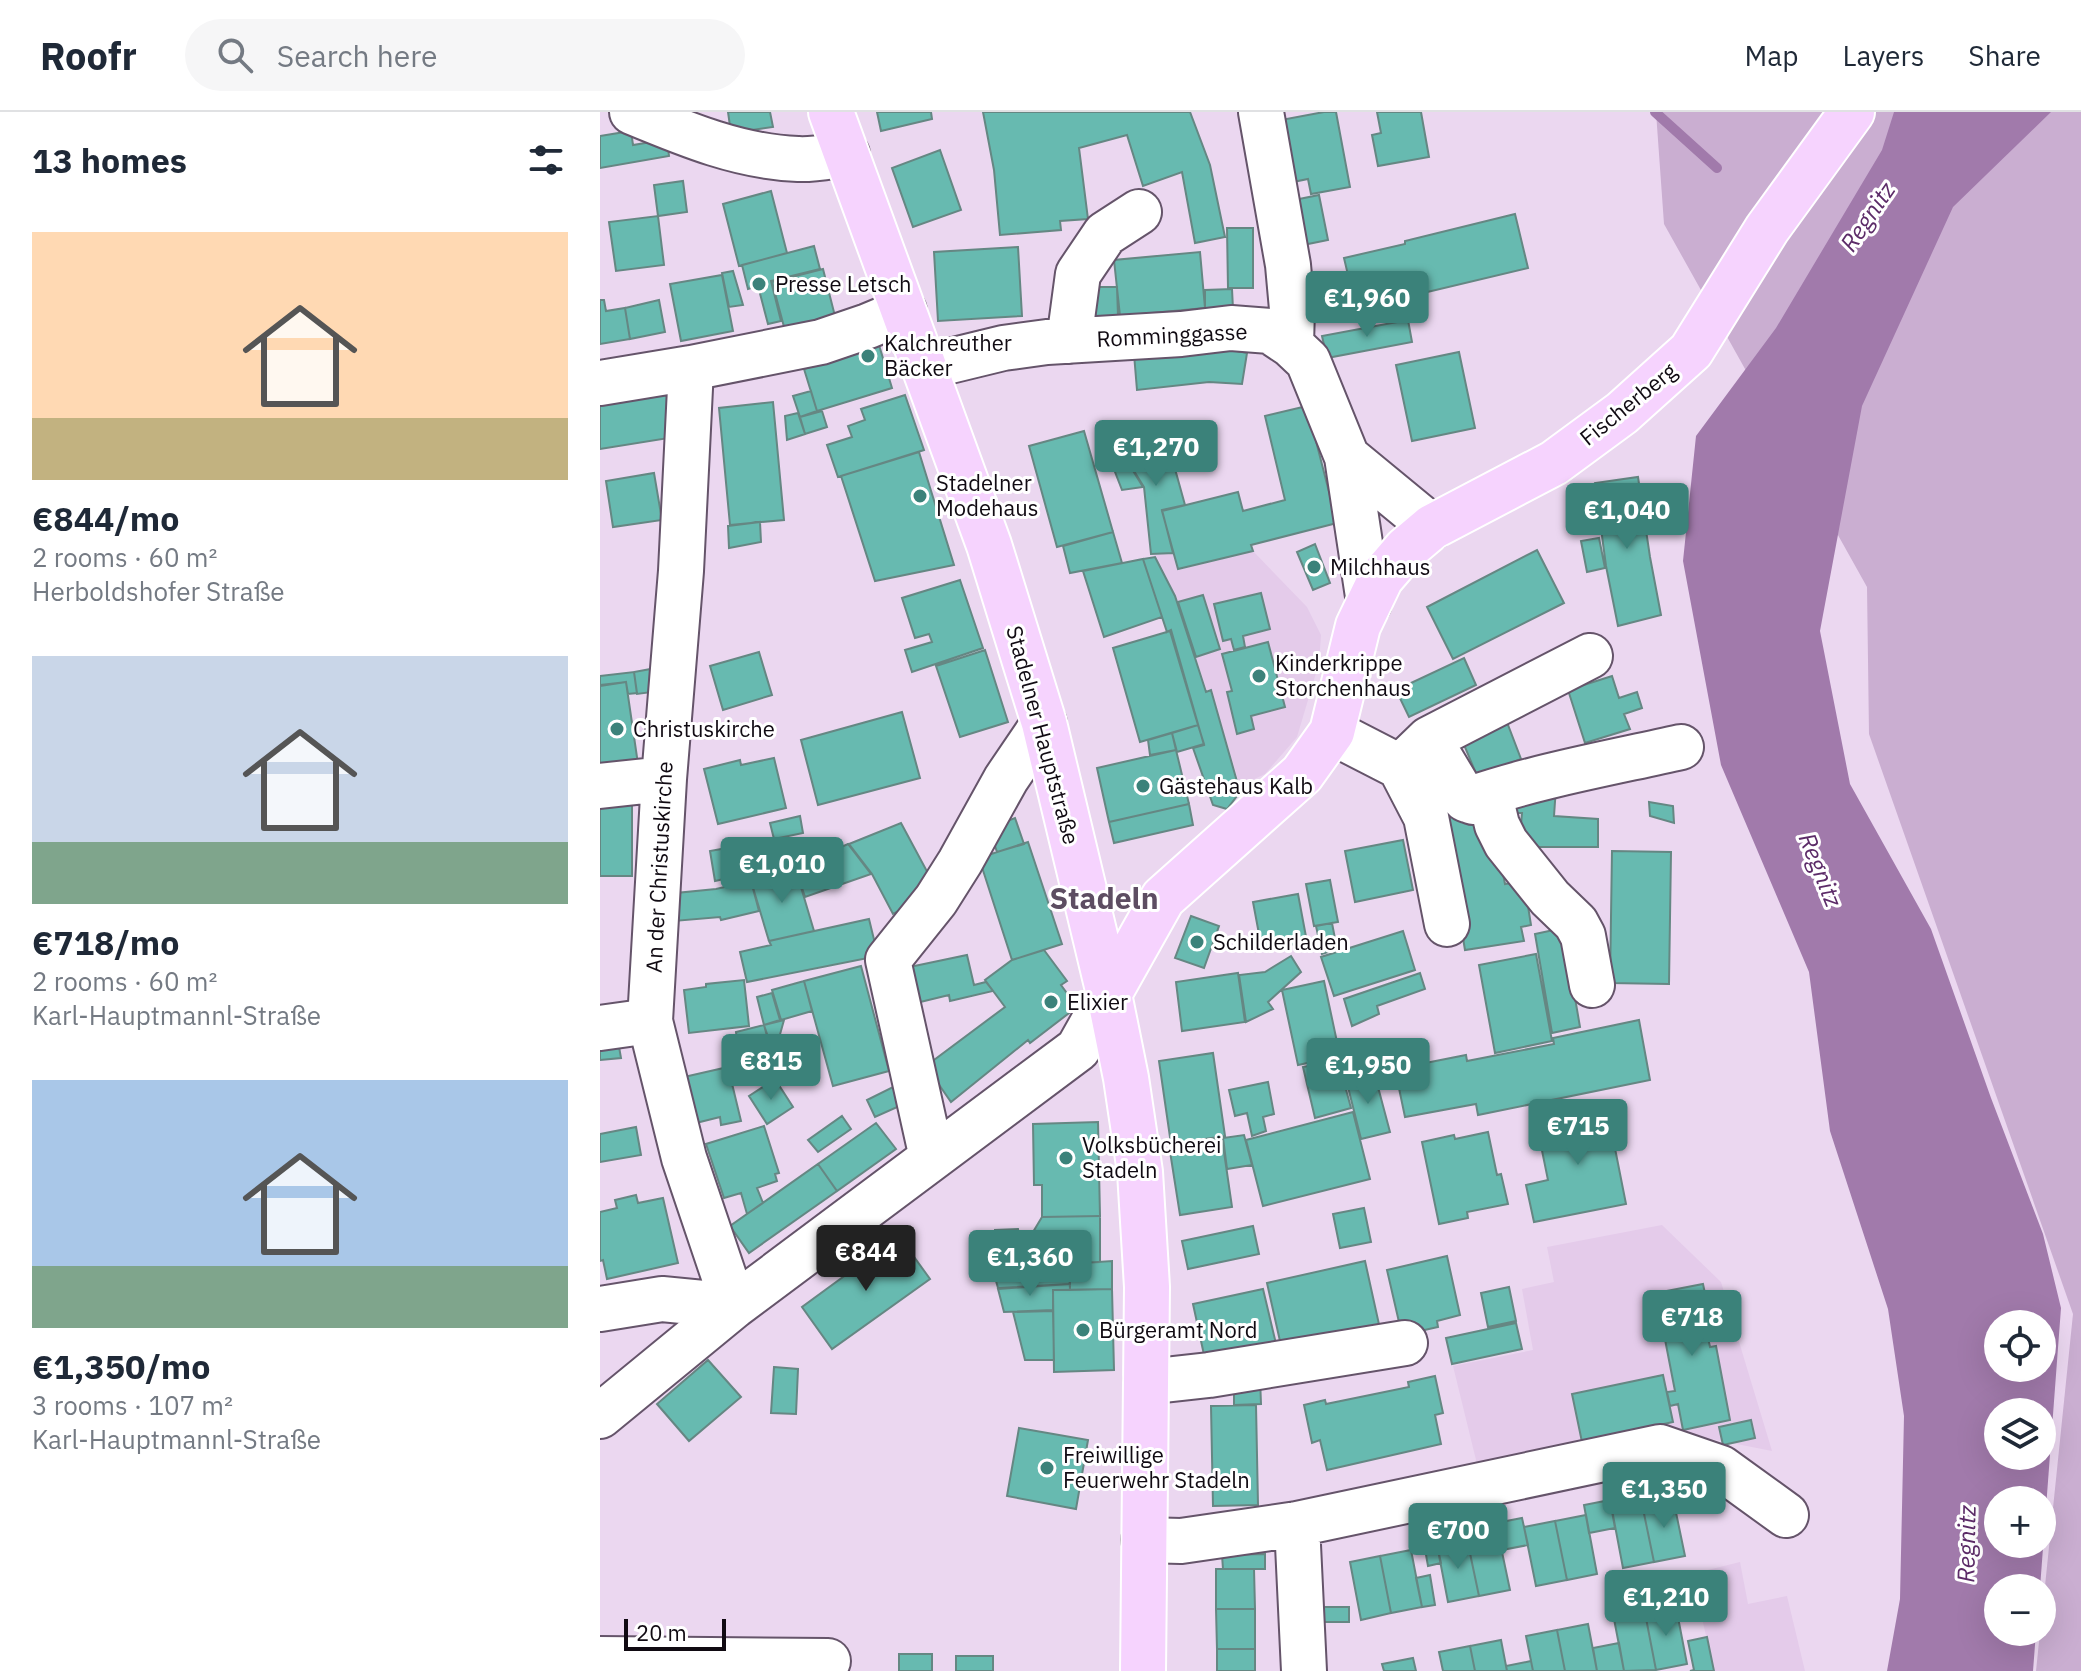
<!DOCTYPE html>
<html lang="en">
<head>
<meta charset="utf-8">
<style>
  body { margin:0; font-family:"IBM Plex Sans",sans-serif; background:#f6f6f7; color:#1f2937; height:100vh; display:flex; flex-direction:column; font-size:30px; white-space:nowrap }
  * { box-sizing:border-box; margin:0 }
  p { font-size:26px; color:#747a83 }
  .icon { flex:none; width:44px; height:44px; fill:none; stroke:currentColor; stroke-width:2; stroke-linecap:round; stroke-linejoin:round }
  .map { position:relative; flex:1; overflow:hidden }
  .drawer { display:flex; flex-direction:column; background:#fff; width:600px }
  .drawer>* { flex:none }
  .buttons { position:absolute; left:1384px; top:1198px; display:grid; gap:16px }
  .buttons a { display:grid; place-items:center; width:72px; height:72px; border-radius:50%; background:#fff; box-shadow:0 8px 32px #0002; font-size:40px }
  .scale { position:absolute; left:24px; bottom:20px; width:102px; box-sizing:border-box; padding-left:8px; border:4px solid #100a12; border-top:0; font-size:22px; line-height:28px; white-space:nowrap; color:#100a12; -webkit-text-stroke:6px #fff; paint-order:stroke }
  .price { position:absolute; translate:-50% -68px; padding:0 18px; border-radius:8px; background:#3b827a; color:#fff; font-size:26px; line-height:52px; filter:drop-shadow(0 2px 4px #0008) }
  .price::after { content:''; position:absolute; left:50%; top:48px; width:24px; height:18px; margin-left:-12px; background:inherit; clip-path:polygon(0 0,100% 0,50% 100%) }
  .price.selected { background:#222; color:#fff }
  ul { padding:0; list-style:none }
  li { display:grid; align-content:center; gap:16px; height:424px; padding:0 32px }
  li span { display:grid; place-items:center; height:248px; border-radius:0px; color:#555 }
  li>.icon { margin-inline-start:auto }
  span .icon { width:144px; height:144px; fill:#fffc; stroke-width:1 }
  li b { font-size:34px }
  h2 { display:flex; justify-content:space-between; align-items:center; height:96px; padding:0 32px; font-size:34px }
  header { display:flex; align-items:center; gap:48px; box-sizing:border-box; height:112px; padding:0 40px; background:#fff; border-bottom:2px solid #e0e1e3 }
  header strong { font-size:38px }
  nav { display:flex; gap:44px; margin-inline-start:auto; font-size:28px }
  .search { width:560px; height:72px; background:#f6f6f7; display:flex; align-items:center; gap:20px; box-sizing:border-box; padding:0 28px; border-radius:44px; color:#747a83; font-size:30px }
  main { display:flex; flex:1; min-height:0 }
  .map>svg:first-child { display:block }
</style>
</head>
<body>
<header>
<strong>Roofr</strong>
<div class="search"><svg class="icon" aria-label="search" viewBox="0 0 24 24"><circle cx="10" cy="10" r="6"/><path d="M15 15l6 6"/></svg>Search here</div>
<nav><a>Map</a><a>Layers</a><a>Share</a></nav>
</header>
<main>
<section class="drawer">
<h2>13 homes<svg class="icon" aria-label="filters" viewBox="0 0 24 24"><path d="M4 7h16M4 17h16"/><circle cx="9" cy="7" r="2"/><circle cx="15" cy="17" r="2"/></svg></h2>
<ul>
<li><span style="background:linear-gradient(#ffd9b3 75%,#c2b280 0)"><svg class="icon" aria-label="home" viewBox="0 0 24 24"><path d="M3 11l9-7 9 7M6 9v11h12V9"/></svg></span><div><b>€844/mo</b><p>2 rooms · 60 m²</p><p>Herboldshofer Straße</p></div></li>
<li><span style="background:linear-gradient(#c9d6e8 75%,#7fa58c 0)"><svg class="icon" aria-label="home" viewBox="0 0 24 24"><path d="M3 11l9-7 9 7M6 9v11h12V9"/></svg></span><div><b>€718/mo</b><p>2 rooms · 60 m²</p><p>Karl-Hauptmannl-Straße</p></div></li>
<li><span style="background:linear-gradient(#a9c7e8 75%,#7fa58c 0)"><svg class="icon" aria-label="home" viewBox="0 0 24 24"><path d="M3 11l9-7 9 7M6 9v11h12V9"/></svg></span><div><b>€1,350/mo</b><p>3 rooms · 107 m²</p><p>Karl-Hauptmannl-Straße</p></div></li>
</ul>
</section>
<div class="map">
<svg width="1481" height="1559" viewBox="0 0 1481 1559">
  <rect width="100%" height="100%" fill="#ebd7f0"/>
  <!-- built -->
  <path fill="#e4cbea" d="M653 439 707 495 721 523 719 551 697 625 665 662 640 674 611 578 607 579 575 483 554 443 574 441 578 458Z
    M1062 1113 1121 1170 1172 1339 1071 1319 877 1352 853 1254 933 1238 922 1177 954 1170 947 1135Z
    M1140 1450 1148 1492 1187 1484 1205 1559H1114L1092 1462Z"/>
  <!-- green -->
  <path fill="#caaed1" d="M1056 0H1481V1559H1436L1440 1520H1442V1503L1473 1202 1269 622 1267 475 1064 112Z"/>
  <!-- water -->
  <path fill="#a17aab" fill-rule="evenodd" d="M1294 0H1451L1353 95 1262 294 1220 519 1250 672 1331 817 1391 986 1443 1122 1461 1196 1440 1476H1398V1520H1436L1433 1559H1287L1300 1487 1304 1304 1288 1197 1230 1019 1209 860 1121 653 1083 449 1096 324 1176 216 1282 38ZM1398 1212H1442V1256H1398ZM1398 1300H1442V1344H1398ZM1398 1388H1442V1432H1398Z"/>
  <g fill="none" stroke-linecap="round" stroke-linejoin="round">
    <!-- stream -->
    <path stroke="#a17aab" stroke-width="10" d="M1055 0 1117 56"/>
  </g>
  <!-- building -->
  <path fill="#67bab0" stroke="#658783" stroke-width="2" d="M128 0H170L173 15 131 21Z
    M277 0H331L332 7 281 19Z
    M383 0H590L610 53 625 125 595 131 582 60 543 74 527 23 479 36 488 107 460 109 461 118 400 123 394 58Z
    M724 0H736L750 75 711 82 708 67 693 70 681 8Z
    M777 0H821L829 45 778 54 772 23 781 21Z
    M31 19 33 33 57 29 68 36 69 44 0 56V24Z
    M340 38 361 98 313 115 292 56Z
    M83 69 87 100 58 104 54 73Z
    M171 79 187 141 139 154 123 92Z
    M719 83 728 128 703 133 694 88Z
    M915 102 928 156 756 197 744 146 805 132V129Z
    M58 104 64 153 16 159 9 110Z
    M627 116H653V176H628Z
    M214 134 220 157 171 169 181 209 168 212 158 174 148 177 142 153Z
    M418 135 422 204 338 209 334 140Z
    M600 140 605 196 520 204 514 148Z
    M223 157 237 212 187 226 172 170Z
    M133 159 143 193 129 195 122 161Z
    M122 163 133 219 81 229 70 172Z
    M490 175H517L518 204H491Z
    M632 177 633 197 605 198V178Z
    M0 188H4L6 199 25 196 30 227 0 232Z
    M59 188 65 220 30 227 25 196Z
    M808 208 812 230 727 246 722 224Z
    M279 233 292 276 217 299 204 257Z
    M611 234 647 241 642 272 609 270 537 278 534 242Z
    M859 240 875 316 812 329 796 253Z
    M68 279 75 325 0 337V290Z
    M211 279 217 299 200 305 193 284Z
    M305 283 324 338 238 365 227 333 252 325 248 314 265 308 261 297Z
    M173 290 184 408 130 413 119 296Z
    M707 294 737 411 651 433 653 439 578 457 562 399 638 380 643 399 685 388 665 304Z
    M222 299 227 315 205 322 200 305Z
    M198 301 205 322 187 328 185 304Z
    M484 319 513 420 457 435 429 334Z
    M562 325 570 358 575 357 585 393 562 398 573 441 551 442 544 375 519 335Z
    M319 340 354 453 275 469 241 364Z
    M524 344 543 375 522 378 510 347Z
    M54 361 62 408 13 415 6 369Z
    M1038 365 1050 445 1061 503 1018 514 1006 454 995 371Z
    M160 410 161 430 129 436 128 414Z
    M513 420 522 451 470 461 463 434Z
    M999 426 1005 456 987 460 981 429Z
    M715 432 730 471 713 478 697 440Z
    M937 438 964 491 853 547 827 495Z
    M555 445 575 484 606 580 611 578 640 680 627 697 613 693 593 636 604 633 571 518 567 520 543 447Z
    M543 447 562 505 504 525 483 459Z
    M360 468 383 536 312 560 305 538 332 530 329 522 315 526 302 486Z
    M661 481 670 517 643 524 645 535 634 538 631 527 623 529 614 492Z
    M603 483 620 537 596 545 578 490Z
    M570 519 598 613 540 630 513 536Z
    M668 530 685 595 651 604 654 617 637 622 627 580 632 579 622 542Z
    M385 538 408 610 360 625 336 554Z
    M159 540 172 583 123 598 110 554Z
    M864 546 876 573 809 605 796 578Z
    M56 556 60 579 37 582 34 560Z
    M34 560 37 581 28 582 26 570 0 573V564Z
    M1012 564 1019 586 1037 580 1042 596 1024 602 1030 617 985 631 968 578Z
    M26 570 38 652 0 658V574Z
    M302 600 320 666 218 693 201 628Z
    M905 605 921 647 877 664 860 623Z
    M598 613 604 632 577 640 572 621Z
    M572 621 576 638 550 643 548 628Z
    M576 638 589 692 509 710 497 656Z
    M174 646 186 696 118 712 104 657 140 648 141 653Z
    M956 675 954 704 998 707V735H919L922 701H914L916 678Z
    M32 690V764H0V693Z
    M1049 690 1073 694 1074 711 1050 704Z
    M589 692 593 713 514 731 509 710Z
    M883 698 899 741 905 772 924 769 931 813 921 815 924 829 865 838 843 705Z
    M200 704 203 721 174 727 170 711Z
    M415 706 424 732 397 740 389 716Z
    M301 711 337 778 293 802 272 762 249 732Z
    M803 728 813 778 755 790 745 739Z
    M428 730 462 832 412 848 379 746Z
    M248 732 271 762 205 785 195 755Z
    M127 736 133 765 115 769 110 739Z
    M1012 739 1071 740 1069 872 1010 871Z
    M195 755 214 819 169 829 151 769Z
    M730 768 738 810 714 814 706 772Z
    M151 769 159 799 121 808 120 805 74 809 76 781 116 777Z
    M698 782 707 830 662 838 653 790Z
    M591 804 619 814 604 856 575 846Z
    M269 807 278 844 147 870 140 840 171 833 169 829Z
    M732 811 737 837 722 842 716 814Z
    M963 816 980 915 952 921 935 822Z
    M803 819 815 858 734 884 721 845Z
    M444 838 467 869 461 873 477 895 430 931 428 928 351 990 326 954 405 895 385 868 412 848Z
    M936 842 952 929 895 941 879 853Z
    M367 843 374 873 386 870 393 879 350 889 349 883 308 893 300 857Z
    M691 844 701 860 668 890 673 897 646 910 639 863 665 860Z
    M261 854 289 959 233 974 204 869Z
    M638 861 645 910 582 919 576 870Z
    M820 861 825 877 777 894 779 902 752 914 744 887Z
    M144 868 149 914 89 921 84 878 106 875V872Z
    M204 869 212 899 181 908 172 878Z
    M724 869 740 944 698 953 682 878Z
    M172 881 180 908 164 913 157 885Z
    M184 908 179 926 169 928 164 913Z
    M1039 908 1050 968 878 1003 876 992 805 1005 795 957 866 943 867 949 954 932 953 926Z
    M164 913 170 935 139 943 136 920Z
    M18 929 21 946 0 948V930Z
    M613 941 625 1024 571 1032 559 949Z
    M738 948 751 996 715 1006 703 955Z
    M128 955 141 1009 121 1013 120 1005 96 1011 84 965Z
    M774 960 790 1020 761 1027 746 967Z
    M175 967 193 995 167 1012 149 984Z
    M668 970 674 1002 663 1005 666 1019 652 1024 647 1001 635 1004 629 978Z
    M295 974 304 992 275 1005 267 988Z
    M1006 991 1026 1092 934 1110 926 1073 948 1068 937 1014 973 1007 971 998Z
    M753 1000 770 1067 663 1094 646 1028Z
    M242 1004 251 1017 218 1040 208 1028Z
    M498 1010 500 1104 442 1105V1073H434L433 1012Z
    M276 1011 296 1037 237 1079 218 1052Z
    M164 1014 179 1061 175 1062 177 1069 157 1076 163 1091 147 1102 141 1081 124 1086 106 1032Z
    M36 1015 41 1043 0 1050V1022Z
    M888 1020 897 1063 901 1062 908 1092 867 1100 868 1106 839 1112 822 1030 854 1023 855 1027Z
    M644 1023 652 1053 627 1057 623 1026Z
    M622 1026 632 1095 580 1103 569 1033Z
    M218 1052 237 1079 149 1141 130 1114Z
    M36 1083 38 1091 63 1086 78 1151 7 1167 3 1148 0 1149V1100L17 1096 15 1088Z
    M764 1096 771 1130 740 1136 733 1102Z
    M500 1104V1150L431 1153 430 1125 442 1105Z
    M653 1114 659 1142 588 1157 582 1129Z
    M418 1117 419 1125H430L431 1153 403 1154 389 1127 395 1125V1118Z
    M299 1124 330 1167 232 1237 202 1195Z
    M847 1144 860 1203 837 1209 838 1215 802 1223 787 1158Z
    M512 1149V1177L470 1178 469 1152Z
    M765 1149 780 1217 682 1238 667 1171Z
    M469 1152 470 1172 398 1176 392 1155Z
    M470 1172V1178H453V1198L404 1200 398 1177Z
    M1103 1172 1112 1215 1106 1216 1110 1235 1116 1234 1130 1308 1083 1318 1078 1292 1070 1294 1067 1280 1075 1279 1056 1181Z
    M909 1175 916 1209 888 1215 881 1181Z
    M512 1177 514 1258 454 1260 453 1178Z
    M663 1177 677 1236 606 1252 593 1192Z
    M453 1199 454 1248H425L413 1200Z
    M916 1211 922 1237 852 1252 846 1226Z
    M108 1248 141 1285 89 1329 57 1292Z
    M174 1255 198 1257 196 1302 171 1301Z
    M1063 1263 1073 1310 982 1330 972 1282Z
    M835 1264 843 1301 835 1303 841 1332 727 1358 720 1328 712 1331 704 1293 725 1288 726 1292 809 1275 808 1270Z
    M660 1266 661 1292 634 1293V1271Z
    M656 1293 658 1393 613 1394 611 1294Z
    M1151 1308 1155 1326 1123 1333 1119 1315Z
    M419 1316 488 1328 476 1397 407 1384Z
    M1073 1386 1085 1444 1054 1450 1042 1392Z
    M1010 1388 1015 1416 989 1421 984 1393Z
    M1042 1392 1054 1450 1023 1456 1012 1398Z
    M986 1403 997 1462 967 1468 955 1409Z
    M922 1406 928 1433 902 1438 896 1411Z
    M955 1409 967 1468 936 1474 924 1415Z
    M898 1421 910 1478 879 1484 867 1427Z
    M835 1424 841 1451 828 1454 823 1426Z
    M867 1427 879 1484 848 1490 837 1433Z
    M811 1438 822 1495 791 1501 780 1444Z
    M665 1442V1457H623L622 1443Z
    M780 1444 791 1501 761 1508 750 1450Z
    M616 1457H654L655 1497H616Z
    M830 1463 835 1493 822 1495 816 1466Z
    M721 1495H749V1510H721Z
    M1076 1495 1087 1552 1056 1558 1045 1501Z
    M616 1497H655V1537H617Z
    M1045 1501 1056 1558 1024 1559 1014 1507Z
    M988 1512 997 1559H965L957 1518Z
    M957 1518 965 1559H933L926 1524Z
    M1107 1525 1114 1559H1090L1094 1558 1088 1529Z
    M901 1528 907 1559H875L870 1534Z
    M1019 1531 1024 1559H997L993 1536Z
    M870 1534 875 1559H843L839 1540Z
    M617 1537H655V1559H617Z
    M299 1542H332V1559H299Z
    M356 1544H393V1559H356Z
    M813 1546 816 1559H784L782 1552Z
    M931 1549 933 1559H907L906 1554Z"/>
  <g fill="none" stroke-linecap="round" stroke-linejoin="round">
    <!-- minor casing -->
    <g stroke="#65546a" stroke-width="48">
      <path id="minor" d="M32 0C85 22 140 45 198 47 214 48 231 44 247 42
        M661 0 688 153 692 197 691 233
        M469 229 478 162 505 122 539 100
        M325 255 403 236 447 230 581 222 631 216 670 219 691 233 708 249 747 345 832 415
        M0 271 91 256 221 230 268 214 304 199
        M747 345 769 491
        M732 620 800 655 829 627 990 544
        M829 627 865 687 873 690H889L892 692 897 713 906 731 950 786 976 811 983 824 992 873
        M800 655 826 705 847 812
        M0 674 64 667
        M867 688C936 664 1010 651 1081 635
        M0 916 50 909
        M332 1046 288 848 336 788 360 750 406 667 444 611
        M0 1197 62 1187 134 1194 84 1046 50 909 64 667 81 459 91 256
        M546 1270 609 1263 805 1231
        M0 1304 134 1194 478 937 509 882
        M697 1412 704 1559
        M544 1428 581 1429 697 1412 1060 1335 1121 1356 1186 1403
        M0 1547 228 1549"/>
    </g>
    <!-- major casing -->
    <g stroke="#fff" stroke-width="48">
      <path id="major" d="M231 0 389 433 444 611 509 882 526 966 540 1060 547 1175 543 1559
        M509 882 563 786 702 662 732 620 758 514 781 466 806 437 832 415 954 351 1022 301 1091 239 1167 117 1252 0"/>
    </g>
    <!-- minor -->
    <use href="#minor" stroke="#fff" stroke-width="44"/>
    <!-- major -->
    <use href="#major" stroke="#f6d3fe" stroke-width="44"/>
  </g>
  <!-- markers -->
  <g fill="#3b827a" stroke="#fff" stroke-width="3">
    <circle cx="159" cy="172" r="8"/>
    <circle cx="268" cy="244" r="8"/>
    <circle cx="320" cy="384" r="8"/>
    <circle cx="714" cy="455" r="8"/>
    <circle cx="659" cy="564" r="8"/>
    <circle cx="17" cy="617" r="8"/>
    <circle cx="543" cy="674" r="8"/>
    <circle cx="597" cy="830" r="8"/>
    <circle cx="451" cy="890" r="8"/>
    <circle cx="466" cy="1046" r="8"/>
    <circle cx="483" cy="1218" r="8"/>
    <circle cx="447" cy="1356" r="8"/>
  </g>
  <g text-anchor="middle" stroke-width="6" stroke-linejoin="round" paint-order="stroke">
    <!-- poi labels -->
    <g font-size="22" fill="#100a12" stroke="#fff" text-anchor="start">
      <text x="175" y="180">Presse Letsch</text>
      <text x="284" y="239">Kalchreuther<tspan x="284" dy="25">Bäcker</tspan></text>
      <text x="336" y="379">Stadelner<tspan x="336" dy="25">Modehaus</tspan></text>
      <text x="730" y="463">Milchhaus</text>
      <text x="675" y="559">Kinderkrippe<tspan x="675" dy="25">Storchenhaus</tspan></text>
      <text x="33" y="625">Christuskirche</text>
      <text x="559" y="682">Gästehaus Kalb</text>
      <text x="613" y="838">Schilderladen</text>
      <text x="467" y="898">Elixier</text>
      <text x="482" y="1041">Volksbücherei<tspan x="482" dy="25">Stadeln</tspan></text>
      <text x="499" y="1226">Bürgeramt Nord</text>
      <text x="463" y="1351">Freiwillige<tspan x="463" dy="25">Feuerwehr Stadeln</tspan></text>
    </g>
    <!-- street labels -->
    <g font-size="22" fill="#100a12" stroke="#fff">
      <text transform="translate(572 223) rotate(-3)" y="8">Romminggasse</text>
      <text transform="translate(1028 292) rotate(-39)" y="8">Fischerberg</text>
      <text transform="translate(443 623) rotate(75)" y="8">Stadelner Hauptstraße</text>
      <text transform="translate(59 755) rotate(-87)" y="8">An der Christuskirche</text>
    </g>
    <!-- water labels -->
    <g font-size="24" font-style="italic" fill="#5c2b68" stroke="#fff">
      <text transform="translate(1268 105) rotate(-56)" y="8">Regnitz</text>
      <text transform="translate(1220 758) rotate(68)" y="8">Regnitz</text>
      <text transform="translate(1367 1432) rotate(-89)" y="8">Regnitz</text>
    </g>
    <!-- district labels -->
    <g font-size="30" font-weight="bold" fill="#5d4d62" stroke="#fff">
      <text x="504" y="797">Stadeln</text>
    </g>
  </g>
</svg>
<div class="buttons">
<a><svg class="icon" aria-label="locate" viewBox="0 0 24 24"><circle cx="12" cy="12" r="6"/><path d="M12 2v4M12 18v4M2 12h4M18 12h4"/></svg></a>
<a><svg class="icon" aria-label="layers" viewBox="0 0 24 24"><path d="M12 4l9 5-9 5-9-5zM3 14l9 5 9-5"/></svg></a>
<a>+</a>
<a>−</a>
</div>
<div class="scale">20 m</div>
<b class="price" style="left:767px;top:227px">€1,960</b>
<b class="price" style="left:556px;top:376px">€1,270</b>
<b class="price" style="left:1027px;top:439px">€1,040</b>
<b class="price" style="left:182px;top:793px">€1,010</b>
<b class="price" style="left:171px;top:990px">€815</b>
<b class="price" style="left:768px;top:994px">€1,950</b>
<b class="price" style="left:978px;top:1055px">€715</b>
<b class="price selected" style="left:266px;top:1181px">€844</b>
<b class="price" style="left:430px;top:1186px">€1,360</b>
<b class="price" style="left:1092px;top:1246px">€718</b>
<b class="price" style="left:1064px;top:1418px">€1,350</b>
<b class="price" style="left:858px;top:1459px">€700</b>
<b class="price" style="left:1066px;top:1526px">€1,210</b>
</div>
</main>
</body>
</html>
